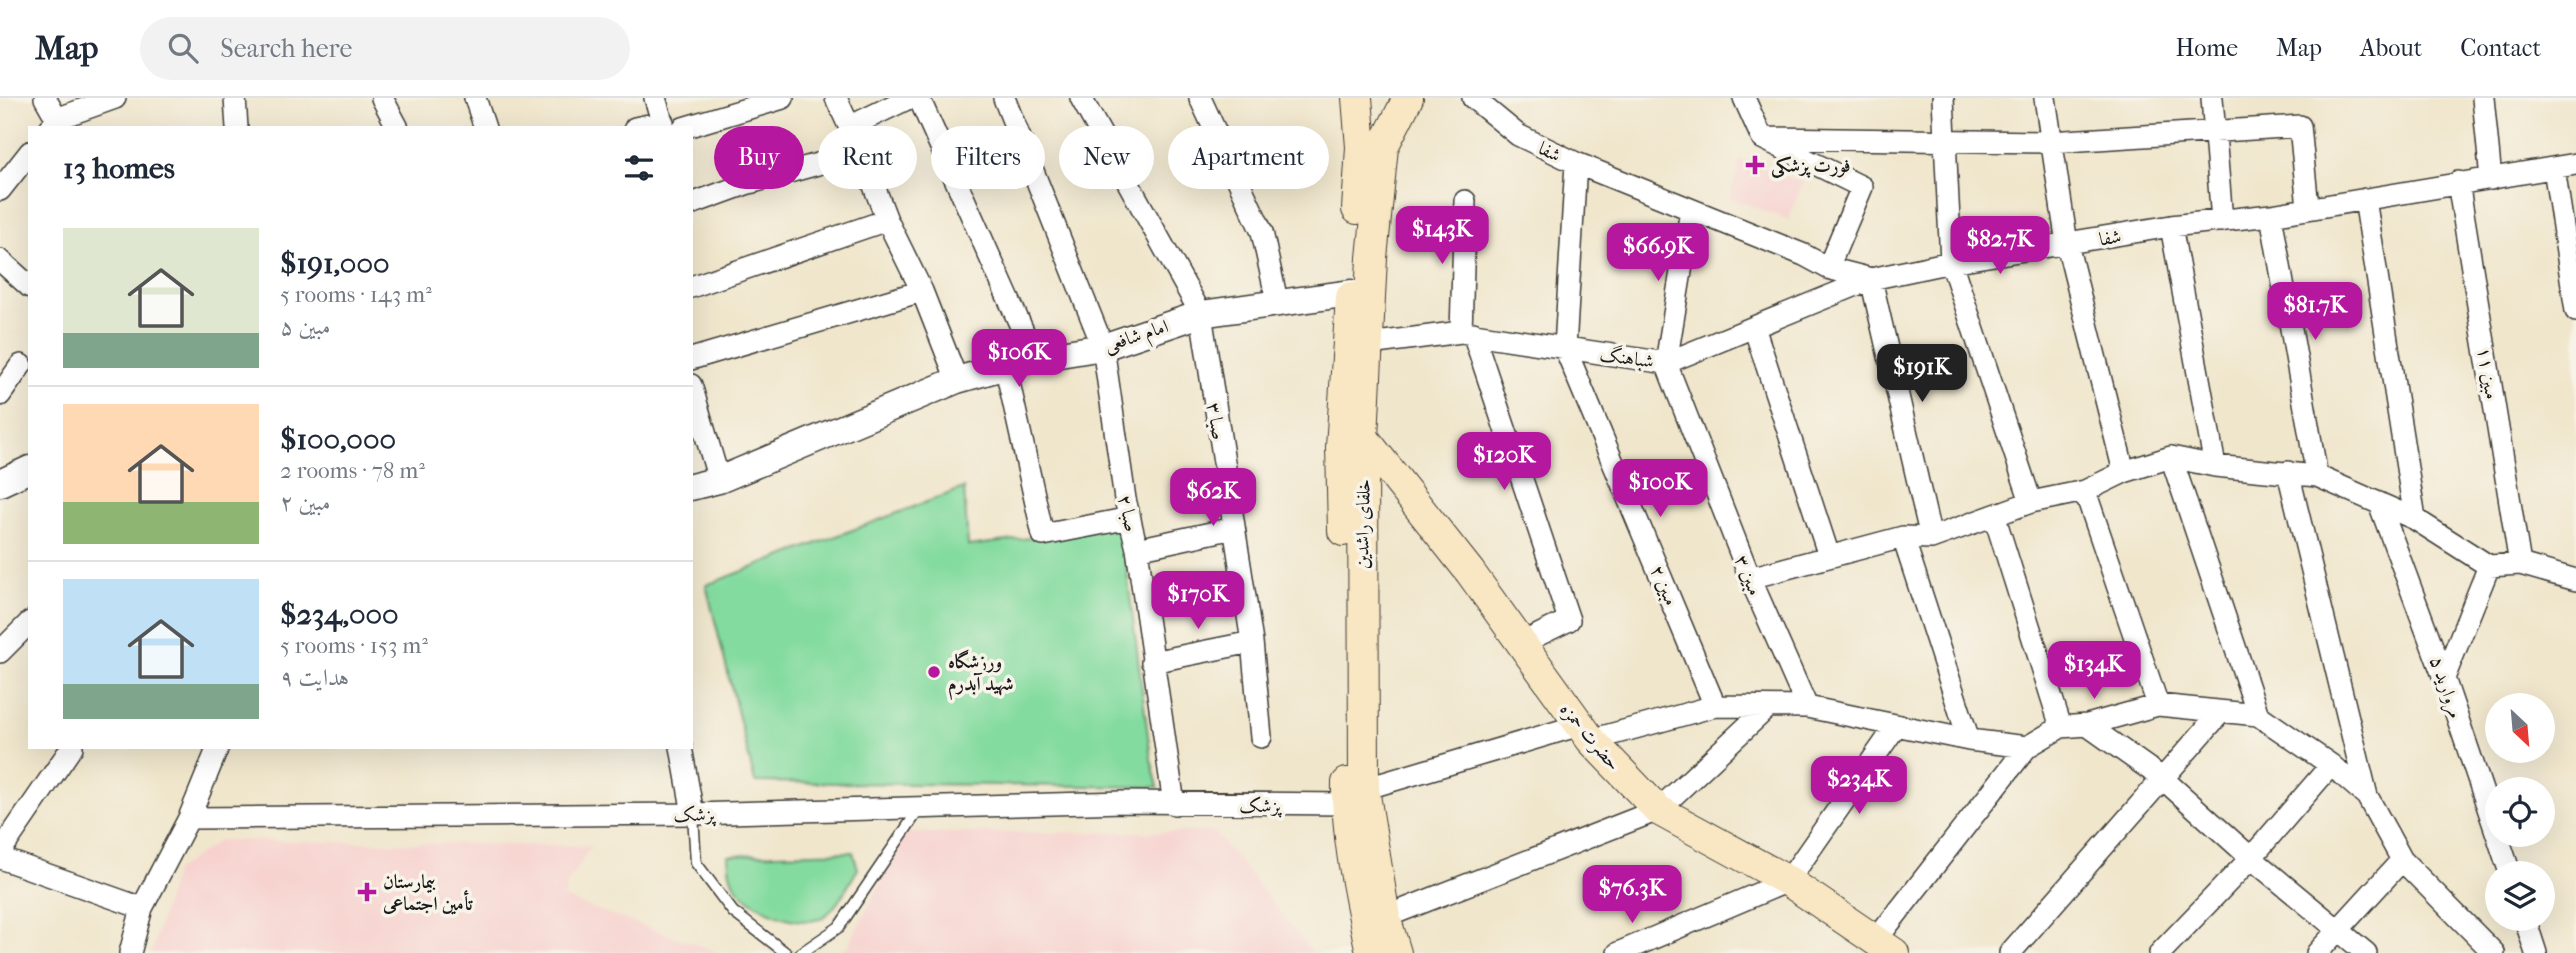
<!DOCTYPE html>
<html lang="en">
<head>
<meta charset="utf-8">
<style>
  body { margin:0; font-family:"IM FELL French Canon",Amiri,serif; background:#f2f2f3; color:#1f2937; height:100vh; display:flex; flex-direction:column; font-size:26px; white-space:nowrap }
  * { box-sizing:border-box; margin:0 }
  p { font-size:23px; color:#747a83 }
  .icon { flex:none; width:38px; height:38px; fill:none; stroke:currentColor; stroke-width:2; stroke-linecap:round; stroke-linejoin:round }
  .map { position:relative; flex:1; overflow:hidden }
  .drawer { position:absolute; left:28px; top:28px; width:665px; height:623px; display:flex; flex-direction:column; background:#fff; border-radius:0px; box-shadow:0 7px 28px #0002 }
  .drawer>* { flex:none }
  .hud { position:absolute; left:714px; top:28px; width:665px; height:63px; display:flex; gap:14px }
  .needle { width:46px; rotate:154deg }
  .buttons { position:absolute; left:2485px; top:595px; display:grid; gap:14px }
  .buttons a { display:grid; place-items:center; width:70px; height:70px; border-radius:50%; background:#fff; box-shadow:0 7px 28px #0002; font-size:35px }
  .price { position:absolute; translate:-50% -60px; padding:0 16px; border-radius:14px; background:#b5179e; color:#fff; font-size:23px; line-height:46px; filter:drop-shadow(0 2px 4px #0008) }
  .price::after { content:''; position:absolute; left:50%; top:42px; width:21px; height:16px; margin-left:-10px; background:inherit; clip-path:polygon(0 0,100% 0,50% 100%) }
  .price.selected { background:#222; color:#fff }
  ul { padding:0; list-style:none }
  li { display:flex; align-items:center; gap:21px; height:175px; padding:0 35px }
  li+li { border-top:2px solid #e0e1e3 }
  li span { display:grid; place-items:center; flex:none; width:196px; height:140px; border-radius:0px; color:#555 }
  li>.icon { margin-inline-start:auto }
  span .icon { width:84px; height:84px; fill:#fffc; stroke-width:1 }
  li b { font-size:30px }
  h2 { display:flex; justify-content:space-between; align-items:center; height:84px; padding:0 35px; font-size:30px }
  .pill { padding:0 24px; border-radius:32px; background:#fff; box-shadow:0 7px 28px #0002; font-size:24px; line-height:63px }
  .pill.selected { background:#b5179e; color:#fff }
  header { display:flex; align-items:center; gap:42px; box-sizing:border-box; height:98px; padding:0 35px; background:#fff; border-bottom:2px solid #e0e1e3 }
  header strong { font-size:33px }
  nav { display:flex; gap:38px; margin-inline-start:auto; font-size:24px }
  .search { width:490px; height:63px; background:#f2f2f3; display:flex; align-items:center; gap:18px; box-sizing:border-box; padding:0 24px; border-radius:38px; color:#747a83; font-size:26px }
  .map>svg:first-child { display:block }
</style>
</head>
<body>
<header>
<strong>Map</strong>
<div class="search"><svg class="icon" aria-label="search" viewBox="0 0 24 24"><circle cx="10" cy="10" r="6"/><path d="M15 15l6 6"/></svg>Search here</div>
<nav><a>Home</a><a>Map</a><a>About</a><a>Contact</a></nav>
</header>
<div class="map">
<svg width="2576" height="855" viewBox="0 0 2576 855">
  <rect width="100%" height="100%" fill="#f7f3e8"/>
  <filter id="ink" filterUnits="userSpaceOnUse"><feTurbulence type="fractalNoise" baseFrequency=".0143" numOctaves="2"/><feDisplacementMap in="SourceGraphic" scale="14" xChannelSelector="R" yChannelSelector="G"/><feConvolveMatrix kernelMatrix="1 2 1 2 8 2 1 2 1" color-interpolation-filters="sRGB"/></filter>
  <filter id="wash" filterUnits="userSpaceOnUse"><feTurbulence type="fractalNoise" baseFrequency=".00686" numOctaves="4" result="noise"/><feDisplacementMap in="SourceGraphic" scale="28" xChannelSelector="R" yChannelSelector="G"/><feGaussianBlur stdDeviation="1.57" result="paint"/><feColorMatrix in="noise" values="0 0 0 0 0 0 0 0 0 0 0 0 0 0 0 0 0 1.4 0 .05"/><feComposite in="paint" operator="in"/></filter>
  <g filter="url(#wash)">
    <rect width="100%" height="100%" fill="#f0e6cc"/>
    <!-- built -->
    <path fill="#f7d0cd" d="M1740 61 1803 85 1788 122 1730 100Z
      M1215 734 1313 855H833L848 848 906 735Z
      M220 742 591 748 566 788 564 800 720 855H151L175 773Z"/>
    <!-- green -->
    <path fill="#83db9f" stroke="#507c5e" stroke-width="2" d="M964 390 968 448 1121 428 1151 661 1158 689 755 684 706 487Z
      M853 754 858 771C849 785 837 811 823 819 798 832 751 809 736 789 729 779 729 768 728 757Z"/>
  </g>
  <g filter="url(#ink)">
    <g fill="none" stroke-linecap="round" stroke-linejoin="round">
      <!-- service casing -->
      <g stroke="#3c3a36" stroke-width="13">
        <path id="service" d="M693 716 696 765 733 814 786 855
          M801 855 839 829 920 710"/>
      </g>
      <!-- minor casing -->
      <g stroke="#3c3a36" stroke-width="24">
        <path id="minor" d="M45 0 62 30
          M235 0 237 30
          M382 0 398 30
          M475 0 485 30
          M655 0 664 30
          M836 0 861 54 887 122 922 193 957 282
          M919 0 1035 260
          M1004 0 1103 249 1125 401 1137 451 1174 706
          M1081 0 1201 216 1252 544 1261 639
          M1200 0 1262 134 1277 203
          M1473 0 1518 37 1576 65 1804 157 1828 170 1871 181 1951 164 2171 128 2271 117 2576 66
          M1744 0 1762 40 1862 89 1828 170
          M1943 0 1951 164 2031 404
          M2045 0 2067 146 2124 374
          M2212 0 2222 123
          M2483 0 2491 81
          M849 29 909 0
          M50 30 59 20 115 0
          M635 30 663 24
          M683 30 783 0
          M1762 40 2050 44 2300 28 2308 110
          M1576 65 1565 250 1715 608
          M2554 70 2576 213
          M2458 84 2520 466
          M0 92 30 54
          M2365 101 2415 421
          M691 106 746 86 861 54
          M1691 112 1666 265 1750 480 1807 609
          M2271 117 2317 378
          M2171 128 2215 368
          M0 162 30 189
          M691 189 887 122
          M1754 229 1829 458
          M1461 234 1465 103
          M1473 235 1569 522 1520 546
          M1369 246 1461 234 1666 265 1871 181 1931 440
          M691 261 922 193
          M1006 271 1043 437 1130 420
          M691 287 719 382
          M0 297 21 267
          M2171 359 2258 617
          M2288 374 2367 698
          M2085 393 2158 607
          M2379 405 2444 580 2510 775
          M1995 420 2061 629
          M1903 439 1969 642
          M1137 451 1234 430
          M1750 480 1903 439 1931 440 2031 404 2085 393 2124 374 2171 359 2215 368 2317 378 2415 421 2489 468 2520 466 2576 482
          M0 554 30 524
          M1152 564 1252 544
          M2444 580 2489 468
          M2087 627 2162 680 2251 760 2366 855
          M1591 642 1715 608 1807 609 1969 642 2027 649 2061 629 2087 627 2158 607 2258 617 2331 667 2367 698 2402 762 2494 855
          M681 649 693 716
          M1364 691 1580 627
          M189 720 218 649
          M0 754 72 649
          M0 760 142 810
          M1385 819 1658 712 1768 609
          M2525 821 2536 855
          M1876 842 2027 649
          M130 855 142 810 189 720 693 716 1123 704 1346 706
          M1618 855 1788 783 1896 628
          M2010 855 2220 615
          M2160 855 2251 760 2331 667
          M2317 855 2402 762"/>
      </g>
      <!-- tertiary casing -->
      <g stroke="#3c3a36" stroke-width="29">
        <path id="tertiary" d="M0 385 30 371
          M691 389 719 382 957 282 1035 260 1103 249 1201 216 1351 195"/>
      </g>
      <!-- secondary casing -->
      <g stroke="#3c3a36" stroke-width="32">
        <path id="secondary" d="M1357 111 1361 49 1357 0
          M1363 339 1470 474 1591 642 1658 712 1788 783 1894 855
          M1343 433 1341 349 1351 199
          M1347 685C1346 742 1360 799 1371 855
          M1396 855 1385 819 1364 691 1363 339 1372 160 1383 49 1408 0"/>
      </g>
      <!-- service -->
      <use href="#service" stroke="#fff" stroke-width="10"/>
      <!-- minor -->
      <use href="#minor" stroke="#fff" stroke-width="21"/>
      <!-- tertiary -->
      <use href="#tertiary" stroke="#fff" stroke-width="26"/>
      <!-- secondary -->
      <use href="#secondary" stroke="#f9e7c3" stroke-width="30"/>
    </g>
  </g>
  <!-- markers -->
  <g fill="#b5179e" stroke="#f7f3e8" stroke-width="2.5">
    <path d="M1751.5 56.5h7v7h7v7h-7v7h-7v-7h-7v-7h7z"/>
    <circle cx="934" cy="574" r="7"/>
    <path d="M363.5 783.5h7v7h7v7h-7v7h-7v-7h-7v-7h7z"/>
  </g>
  <g text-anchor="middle" stroke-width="7" stroke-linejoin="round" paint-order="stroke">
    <!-- street labels -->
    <g font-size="19" fill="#1c1c1c" stroke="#f7f3e8">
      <text transform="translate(1550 53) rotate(26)" y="7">شفا</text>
      <text transform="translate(2110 139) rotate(-10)" y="7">شفا</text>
      <text transform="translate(1136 237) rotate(-18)" y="7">امام شافعی</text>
      <text transform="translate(1627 259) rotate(8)" y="7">شباهنگ</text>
      <text transform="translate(2489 275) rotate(81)" y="7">مبین ۱۱</text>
      <text transform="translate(1217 323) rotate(81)" y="7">صبا ۳</text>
      <text transform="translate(1129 415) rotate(78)" y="7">صبا ۲</text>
      <text transform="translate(1362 426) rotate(-89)" y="7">خلفای راشدین</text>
      <text transform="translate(1749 477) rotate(68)" y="7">مبین ۳</text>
      <text transform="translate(1665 487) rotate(67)" y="7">مبین ۲</text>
      <text transform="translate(2447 589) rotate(71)" y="7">مروارید ۵</text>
      <text transform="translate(1591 638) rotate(50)" y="7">حضرت حمزه</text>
      <text x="1260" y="714">پزشک</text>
      <text transform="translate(694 716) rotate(-1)" y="7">پزشک</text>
    </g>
    <!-- poi labels -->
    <g font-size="19" font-weight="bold" fill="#1c1c1c" stroke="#f7f3e8" text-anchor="start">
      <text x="1771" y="74">فورت پزشکی</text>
      <text x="948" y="570">ورزشگاه<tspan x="948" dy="22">شهید آبدرم</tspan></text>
      <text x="383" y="790">بیمارستان<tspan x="383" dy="22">تأمین اجتماعی</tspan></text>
    </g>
  </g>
</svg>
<div class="buttons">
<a><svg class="needle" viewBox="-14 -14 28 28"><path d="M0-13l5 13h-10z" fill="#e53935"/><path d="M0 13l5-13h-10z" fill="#747a83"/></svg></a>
<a><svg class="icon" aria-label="locate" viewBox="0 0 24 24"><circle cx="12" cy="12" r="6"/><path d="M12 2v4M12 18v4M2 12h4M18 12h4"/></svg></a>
<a><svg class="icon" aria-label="layers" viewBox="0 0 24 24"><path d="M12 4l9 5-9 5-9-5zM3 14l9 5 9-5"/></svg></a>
</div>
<b class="price" style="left:1442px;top:168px">$143K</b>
<b class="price" style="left:2000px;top:178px">$82.7K</b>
<b class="price" style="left:1658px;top:185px">$66.9K</b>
<b class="price" style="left:2315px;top:244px">$81.7K</b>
<b class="price" style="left:1019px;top:291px">$106K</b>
<b class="price selected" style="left:1922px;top:306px">$191K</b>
<b class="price" style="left:1504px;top:394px">$120K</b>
<b class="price" style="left:1660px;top:421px">$100K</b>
<b class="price" style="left:1213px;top:430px">$62K</b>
<b class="price" style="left:1198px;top:533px">$170K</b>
<b class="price" style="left:2094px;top:603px">$134K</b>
<b class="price" style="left:1859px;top:718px">$234K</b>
<b class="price" style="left:1632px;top:827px">$76.3K</b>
<div class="hud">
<a class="pill selected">Buy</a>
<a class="pill">Rent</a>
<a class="pill">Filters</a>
<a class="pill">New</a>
<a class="pill">Apartment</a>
</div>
<section class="drawer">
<h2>13 homes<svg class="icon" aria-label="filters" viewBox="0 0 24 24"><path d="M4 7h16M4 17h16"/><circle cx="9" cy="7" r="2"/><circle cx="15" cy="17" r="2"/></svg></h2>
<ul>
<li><span style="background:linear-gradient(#dfe7d0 75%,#7fa58c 0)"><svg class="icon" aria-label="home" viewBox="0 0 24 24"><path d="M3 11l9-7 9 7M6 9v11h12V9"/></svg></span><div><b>$191,000</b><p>5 rooms · 143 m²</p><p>مبین ۵</p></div></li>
<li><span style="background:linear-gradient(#ffd9b3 70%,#8fb573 0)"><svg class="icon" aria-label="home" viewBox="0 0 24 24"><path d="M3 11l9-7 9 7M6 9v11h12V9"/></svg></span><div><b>$100,000</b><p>2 rooms · 78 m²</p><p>مبین ۲</p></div></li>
<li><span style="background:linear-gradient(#bfe0f5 75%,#7fa58c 0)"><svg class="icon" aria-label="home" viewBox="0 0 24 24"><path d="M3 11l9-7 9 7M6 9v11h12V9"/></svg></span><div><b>$234,000</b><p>5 rooms · 153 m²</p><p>هدایت ۹</p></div></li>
</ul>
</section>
</div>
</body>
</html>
